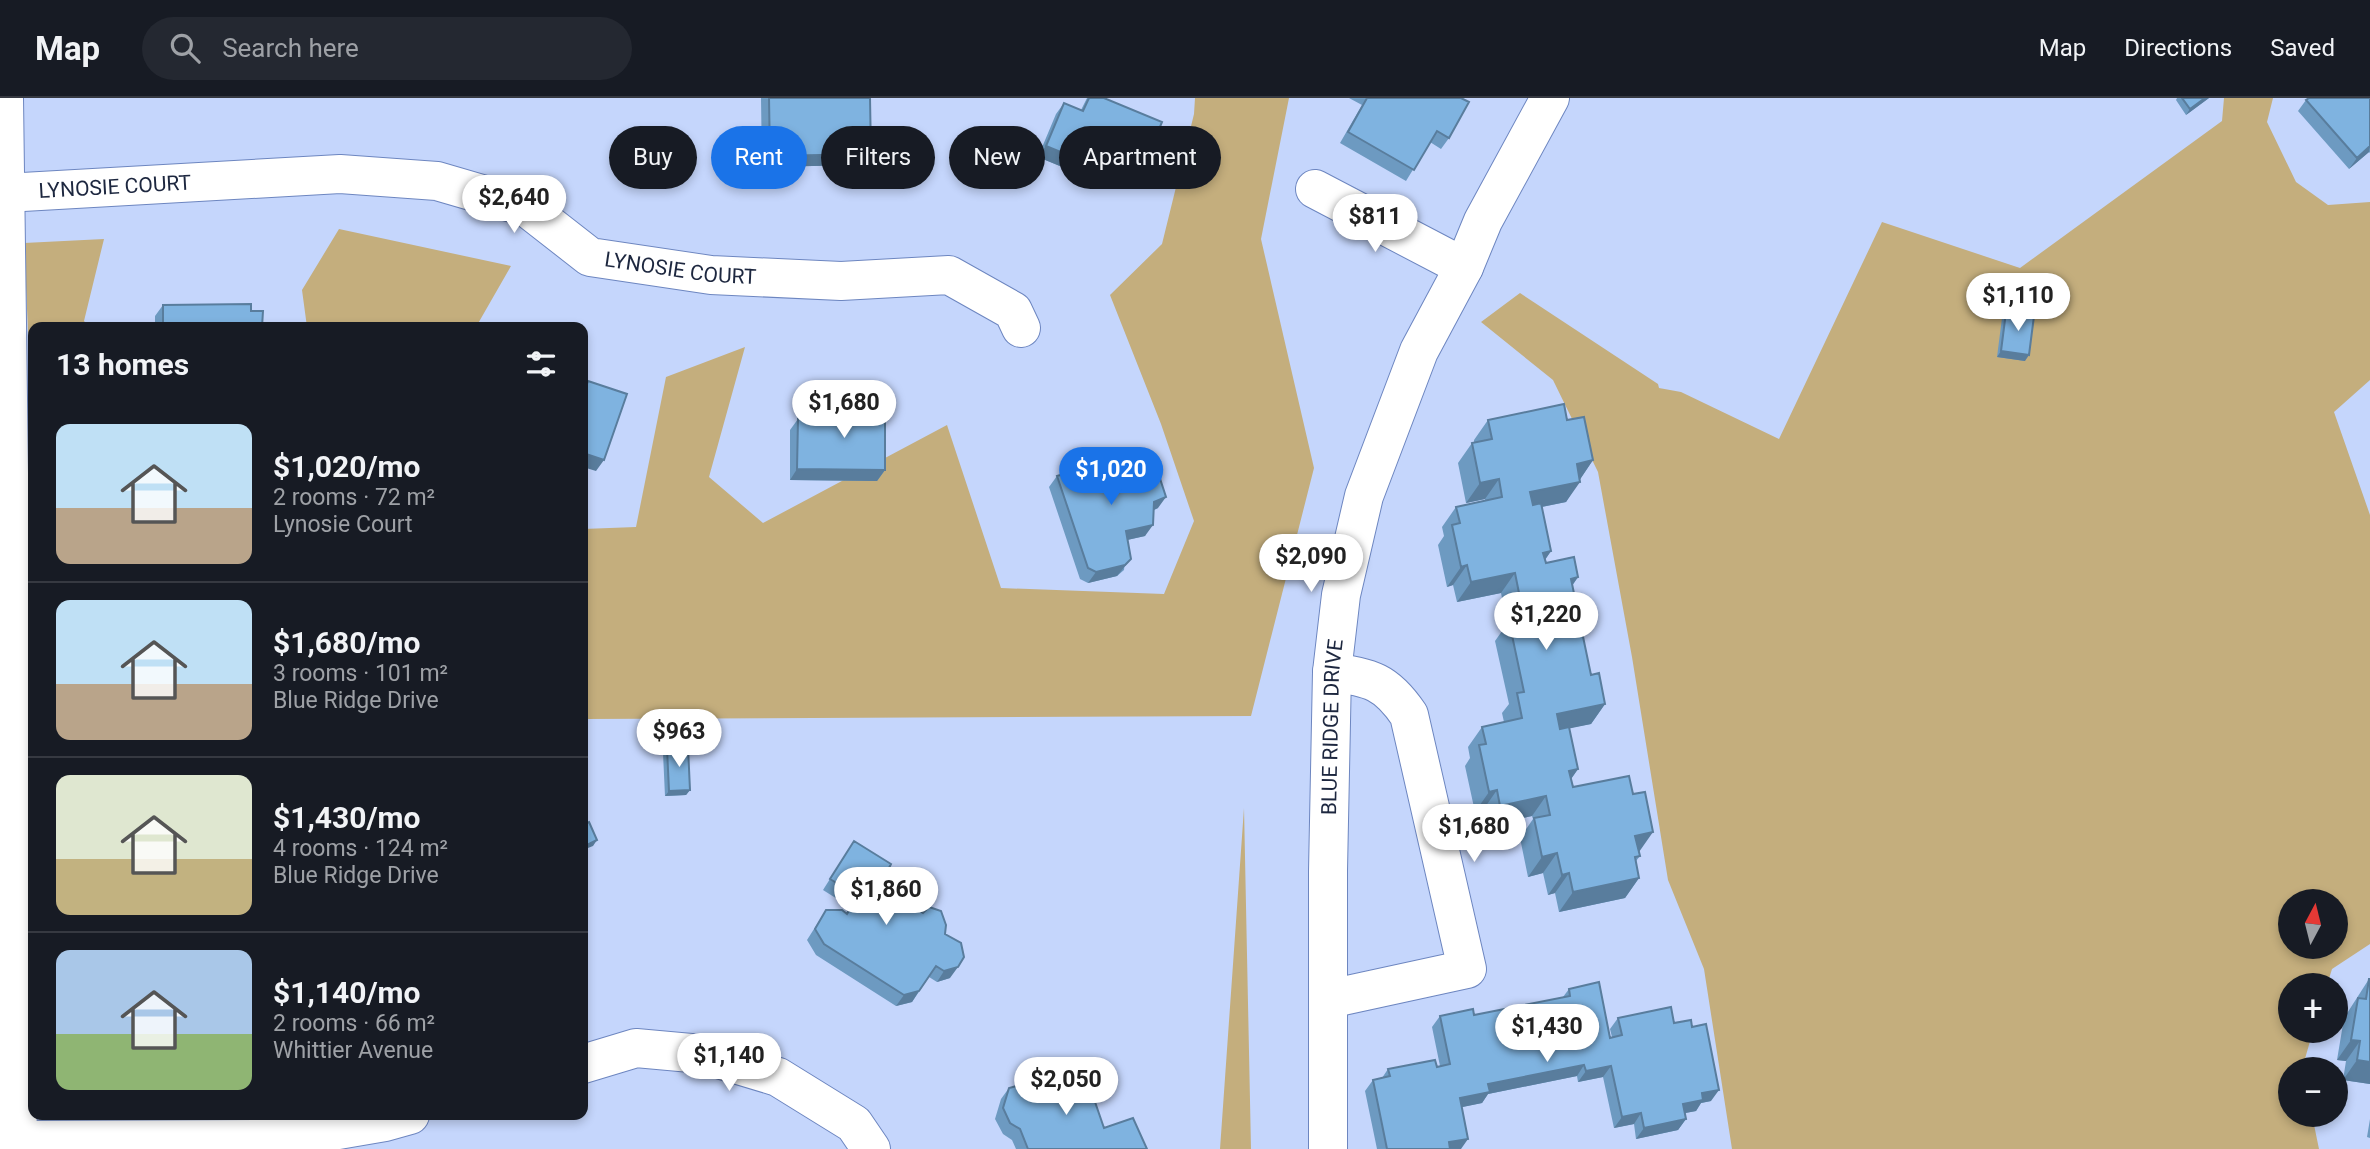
<!DOCTYPE html>
<html lang="en">
<head>
<meta charset="utf-8">
<style>
  body { margin:0; font-family:Roboto,sans-serif; background:#242831; color:#f1f3f6; height:100vh; display:flex; flex-direction:column; font-size:26px; white-space:nowrap }
  * { box-sizing:border-box; margin:0 }
  p { font-size:23px; color:#9ea1a6 }
  .icon { flex:none; width:38px; height:38px; fill:none; stroke:currentColor; stroke-width:2; stroke-linecap:round; stroke-linejoin:round }
  .map { position:relative; flex:1; overflow:hidden }
  .details { position:absolute; left:28px; top:224px; width:560px; height:798px; display:flex; flex-direction:column; background:#171b24; border-radius:14px; box-shadow:0 4px 10px #0003 }
  .details>* { flex:none }
  .hud { position:absolute; left:609px; top:28px; width:665px; height:63px; display:flex; gap:14px }
  .needle { width:46px; rotate:7deg }
  .fabs { position:absolute; left:2278px; top:791px; display:grid; gap:14px }
  .fabs a { display:grid; place-items:center; width:70px; height:70px; border-radius:50%; background:#171b24; box-shadow:0 4px 10px #0003; font-size:35px }
  .price { position:absolute; translate:-50% -60px; padding:0 16px; border-radius:24px; background:#fff; color:#222; font-size:23px; line-height:46px; filter:drop-shadow(0 2px 4px #0008) }
  .price::after { content:''; position:absolute; left:50%; top:42px; width:21px; height:16px; margin-left:-10px; background:inherit; clip-path:polygon(0 0,100% 0,50% 100%) }
  .price.selected { background:#1a73e8; color:#fff }
  ul { padding:0; list-style:none }
  li { display:flex; align-items:center; gap:21px; height:175px; padding:0 28px }
  li+li { border-top:2px solid #363941 }
  li span { display:grid; place-items:center; flex:none; width:196px; height:140px; border-radius:14px; color:#555 }
  li>.icon { margin-inline-start:auto }
  span .icon { width:84px; height:84px; fill:#fffc; stroke-width:1 }
  li b { font-size:30px }
  h2 { display:flex; justify-content:space-between; align-items:center; height:84px; padding:0 28px; font-size:30px }
  .pill { padding:0 24px; border-radius:32px; background:#171b24; box-shadow:0 4px 10px #0003; font-size:24px; line-height:63px }
  .pill.selected { background:#1a73e8; color:#fff }
  header { display:flex; align-items:center; gap:42px; box-sizing:border-box; height:98px; padding:0 35px; background:#171b24; border-bottom:2px solid #363941 }
  header strong { font-size:33px }
  nav { display:flex; gap:38px; margin-inline-start:auto; font-size:24px }
  .search { width:490px; height:63px; background:#242831; display:flex; align-items:center; gap:18px; box-sizing:border-box; padding:0 24px; border-radius:38px; color:#9ea1a6; font-size:26px }
  .map>svg:first-child { display:block }
</style>
</head>
<body>
<header>
<strong>Map</strong>
<div class="search"><svg class="icon" aria-label="search" viewBox="0 0 24 24"><circle cx="10" cy="10" r="6"/><path d="M15 15l6 6"/></svg>Search here</div>
<nav><a>Map</a><a>Directions</a><a>Saved</a></nav>
</header>
<div class="map">
<svg width="2370" height="1051" viewBox="0 0 2370 1051">
  <rect width="100%" height="100%" fill="#c5d6fc"/>
  <!-- green -->
  <path fill="#c4ae7d" fill-rule="evenodd" d="M1195 0H1289L1261 141 1314 370 1251 618 583 621V431L636 429 666 279 745 249 709 379 763 425 947 327 1001 490 1164 496 1194 423 1161 326 1110 197 1162 146 1194 16Z
    M2224 0H2273L2267 24 2296 84 2328 107 2370 104V282L2334 314 2370 417V846L2332 871 2327 887H2291V933H2313L2302 971H2291V1017H2312L2319 1051H1732L1704 871 1668 782 1632 559 1598 374 1553 282 1481 224 1520 195 1658 286 1659 290 1681 294 1779 341 1882 124 2020 170 2222 23ZM2291 803H2336V849H2291Z
    M339 131 511 168 476 229H307L302 192Z
    M104 141 84 223 89 229H33V341L24 145Z
    M1244 710 1251 1051H1220Z"/>
  <g fill="none" stroke-linecap="round" stroke-linejoin="round">
    <!-- minor casing -->
    <g stroke="#6d86c0" stroke-width="40">
      <g id="minor">
        <path d="M4 0 18 1051"/>
        <path d="M1315 91 1464 169"/>
        <path id="s1" d="M5 95 340 76 437 83 526 109 590 159 711 177 841 183 949 177 1013 213 1021 230"/>
        <path d="M1329 901 1467 871 1409 617C1386 583 1371 580 1332 574"/>
        <path d="M583 966 636 950 702 956 778 979 854 1026 871 1051"/>
        <path d="M18 1042 286 1041 385 1024 410 1017"/>
        <path id="s2" d="M1328 1051V773L1332 574 1341 497 1364 398 1419 253 1464 169 1483 123 1550 0"/>
      </g>
    </g>
    <!-- minor -->
    <use href="#minor" stroke="#fff" stroke-width="38"/>
  </g>
  <!-- wall -->
  <path fill="#6d9ac1" d="M761 0H870L871 56 863 67 762 69Z
    M1087 0H1104L1139 80 1131 91 1110 82 1106 87 1038 59 1056 16 1064 5 1081 12Z
    M1349 0H1461L1449 40 1441 51 1430 44 1406 83 1340 45 1362 7Z
    M2177 0H2209L2186 17 2176 2Z
    M2370 0V55L2369 54 2349 71 2298 13 2306 2Z
    M163 207 251 213 262 229H155V218Z
    M2006 214 2025 263 1997 259 2002 220Z
    M842 304 885 372 877 383 790 382V332L798 321H834V315Z
    M1488 322H1567L1593 362 1580 381 1566 404 1542 409 1551 453 1545 462 1546 465 1578 479 1572 488 1591 577 1605 606 1591 626 1569 630 1578 671 1571 681 1573 689 1639 754 1640 758 1636 763 1639 780 1625 800 1559 814 1555 795 1548 797 1543 775 1528 779 1520 740 1533 721 1532 718 1486 728 1483 712 1475 714 1465 668 1470 660 1468 649 1482 629 1504 624 1502 615 1509 606 1495 543 1507 526 1501 495 1457 504 1453 487 1447 489 1438 447 1444 438 1442 429 1456 409 1485 403V401L1466 405 1458 365 1472 345 1474 344V342Z
    M1111 367 1158 410 1154 412 1145 438 1127 442 1124 472 1117 478 1088 485 1080 481 1049 389 1057 378Z
    M667 650 690 692 686 697 665 698 663 655Z
    M854 743 887 774 897 798 945 836 950 880 937 884 929 879 912 904 896 908 816 857 807 842 826 812 846 815 850 809 823 792Z
    M2369 881 2370 986 2343 982 2346 963 2337 962 2344 920Z
    M1569 891 1610 940 1612 939 1610 931 1618 920 1674 925 1711 1003 1701 1005 1696 1013 1685 1015 1686 1021 1678 1032 1636 1041 1634 1026 1614 1030 1603 979 1578 984 1577 978 1488 996 1482 1005 1462 1009 1461 1051H1377L1365 993 1373 982 1382 980 1388 971 1440 968 1432 929 1440 918 1474 917 1563 899Z
    M1049 977 1104 1030 1147 1051H1016L1012 1042 1003 1036 995 1021 1001 1001 1009 990 1037 987 1045 984Z
    M2370 1021V1040L2367 1039Z"/>
  <!-- shaded-wall -->
  <path fill="#597d9d" d="M2205 0H2209L2186 17 2190 11Z
    M1046 48 1116 70 1139 80 1131 91 1110 82 1106 87 1038 59Z
    M2370 48 2369 54 2349 71 2357 60Z
    M871 56 863 67 762 69 770 58Z
    M2001 253 2029 257 2025 263 1997 259Z
    M583 355 604 362 596 373 583 369Z
    M1593 362 1579 383 1577 366Z
    M797 371 885 372 877 383 790 382Z
    M1499 381 1485 401 1466 405 1480 385Z
    M1580 384 1566 404 1516 414 1530 394Z
    M1166 399 1158 410 1147 415 1154 404Z
    M1153 427 1145 438 1118 444 1126 433Z
    M1551 453 1537 473 1543 455Z
    M1131 461 1117 478 1088 485 1096 474Z
    M1467 467 1453 487 1447 489 1461 469Z
    M1515 475 1501 495 1457 504 1471 484Z
    M1578 479 1564 499 1571 481Z
    M1605 606 1591 626 1543 636 1557 616Z
    M1578 671 1564 691 1569 673Z
    M690 692 686 697 665 698 669 693Z
    M1497 692 1483 712 1475 714 1489 694Z
    M1546 698 1532 718 1486 728 1500 708Z
    M1653 734 1639 754 1635 738Z
    M597 742 593 748 583 752V749Z
    M1557 755 1543 775 1528 779 1542 759Z
    M1569 775 1555 795 1548 797 1562 777Z
    M1639 780 1625 800 1559 814 1573 794Z
    M958 869 950 880 937 884 944 873Z
    M919 893 912 904 896 908 904 897Z
    M2351 942 2360 943 2346 963 2337 962Z
    M2357 962 2370 964V986L2343 982Z
    M1584 967 1577 978 1488 996 1482 1005 1453 1011 1460 1000 1488 986Z
    M1611 968 1603 979 1578 984 1586 973Z
    M1719 992 1711 1003 1701 1005 1696 1013 1675 1017 1683 1006 1702 995Z
    M1641 1015 1634 1026 1614 1030 1622 1019Z
    M1686 1021 1678 1032 1636 1041 1644 1030Z
    M1468 1041 1461 1051H1444L1449 1044Z"/>
  <!-- building -->
  <path fill="#7fb3e0" stroke="#597d9d" stroke-width="2" d="M769 0H870L871 56 770 58Z
    M1089 0H1104L1162 24 1139 80 1116 70 1114 76 1046 48 1064 5 1083 13Z
    M1367 0H1461L1469 4 1449 40 1437 33 1414 72 1348 34Z
    M2182 0H2205L2190 11Z
    M2309 0H2370V48L2357 60 2306 2Z
    M251 206V213H263L262 229H163V207Z
    M2006 214 2034 218 2029 257 2001 253Z
    M588 283 627 296 604 362 583 355V294L584 295Z
    M842 304 885 305V372L797 371 798 321H842Z
    M1564 306 1567 322 1584 319 1593 362 1577 366 1580 384 1530 394 1533 407 1541 405 1551 453 1543 455 1546 465 1574 459 1578 479 1571 481 1591 577 1599 575 1605 606 1557 616 1560 631 1569 629 1578 671 1569 673 1573 689 1629 678 1633 696 1645 694 1653 734 1635 738 1640 758 1635 759 1639 780 1573 794 1569 775 1562 777 1557 755 1542 759 1534 720 1550 717 1546 698 1500 708 1497 692 1489 694 1479 647 1486 646 1482 629 1522 620 1517 595 1524 594 1509 523 1524 520 1515 475 1471 484 1467 467 1461 469 1452 427 1460 425 1456 409 1502 399 1499 381 1480 385 1472 345 1492 341 1488 322Z
    M1152 356 1166 399 1154 404 1153 427 1126 433 1131 461 1125 467 1096 474 1088 470 1057 378 1110 363 1111 367Z
    M688 649 690 692 669 693 667 650Z
    M589 724 597 742 583 749V727Z
    M854 743 891 766 887 774 905 786 897 798 923 815 929 809 941 813 946 827 945 836 961 845 964 859 958 869 944 873 936 868 919 893 904 897 824 846 815 831 826 812H842L847 816 858 798 830 781Z
    M2369 881H2370V964L2357 962 2360 943 2351 942 2358 900 2366 901Z
    M1599 884 1610 940 1622 937 1618 920 1671 909 1674 925 1691 922 1692 929 1706 926 1719 992 1702 995 1703 1002 1683 1006 1686 1021 1644 1030 1641 1015 1622 1019 1611 968 1586 973 1584 967 1488 986 1490 994 1460 1000 1468 1041 1449 1044 1450 1051H1387L1373 982 1390 978 1388 971 1435 962 1437 969 1450 966 1440 918 1473 911 1474 917 1570 898 1569 891Z
    M1084 972 1104 1030 1133 1020 1147 1051H1028L1020 1031 1010 1025 1003 1010 1009 990 1032 984 1037 987 1046 983 1049 977H1063Z"/>
  <g text-anchor="middle" stroke-width="6" stroke-linejoin="round" paint-order="stroke">
    <!-- street labels -->
    <g font-size="21" fill="#1d273f" stroke="#d7e3fc">
      <text dy="7" stroke="none"><textPath href="#s1" startOffset="110">LYNOSIE COURT</textPath></text>
      <text dy="7" stroke="none"><textPath href="#s1" startOffset="698">LYNOSIE COURT</textPath></text>
      <text dy="7" stroke="none"><textPath href="#s2" startOffset="422">BLUE RIDGE DRIVE</textPath></text>
    </g>
  </g>
</svg>
<div class="fabs">
<a><svg class="needle" viewBox="-14 -14 28 28"><path d="M0-13l5 13h-10z" fill="#e53935"/><path d="M0 13l5-13h-10z" fill="#9ea1a6"/></svg></a>
<a>+</a>
<a>−</a>
</div>
<b class="price" style="left:514px;top:137px">$2,640</b>
<b class="price" style="left:1375px;top:156px">$811</b>
<b class="price" style="left:2018px;top:235px">$1,110</b>
<b class="price" style="left:844px;top:342px">$1,680</b>
<b class="price selected" style="left:1111px;top:409px">$1,020</b>
<b class="price" style="left:1311px;top:496px">$2,090</b>
<b class="price" style="left:1546px;top:554px">$1,220</b>
<b class="price" style="left:679px;top:671px">$963</b>
<b class="price" style="left:1474px;top:766px">$1,680</b>
<b class="price" style="left:886px;top:829px">$1,860</b>
<b class="price" style="left:1547px;top:966px">$1,430</b>
<b class="price" style="left:729px;top:995px">$1,140</b>
<b class="price" style="left:1066px;top:1019px">$2,050</b>
<div class="hud">
<a class="pill">Buy</a>
<a class="pill selected">Rent</a>
<a class="pill">Filters</a>
<a class="pill">New</a>
<a class="pill">Apartment</a>
</div>
<section class="details">
<h2>13 homes<svg class="icon" aria-label="filters" viewBox="0 0 24 24"><path d="M4 7h16M4 17h16"/><circle cx="9" cy="7" r="2"/><circle cx="15" cy="17" r="2"/></svg></h2>
<ul>
<li><span style="background:linear-gradient(#bfe0f5 60%,#b9a48a 0)"><svg class="icon" aria-label="home" viewBox="0 0 24 24"><path d="M3 11l9-7 9 7M6 9v11h12V9"/></svg></span><div><b>$1,020/mo</b><p>2 rooms · 72 m²</p><p>Lynosie Court</p></div></li>
<li><span style="background:linear-gradient(#bfe0f5 60%,#b9a48a 0)"><svg class="icon" aria-label="home" viewBox="0 0 24 24"><path d="M3 11l9-7 9 7M6 9v11h12V9"/></svg></span><div><b>$1,680/mo</b><p>3 rooms · 101 m²</p><p>Blue Ridge Drive</p></div></li>
<li><span style="background:linear-gradient(#dfe7d0 60%,#c2b280 0)"><svg class="icon" aria-label="home" viewBox="0 0 24 24"><path d="M3 11l9-7 9 7M6 9v11h12V9"/></svg></span><div><b>$1,430/mo</b><p>4 rooms · 124 m²</p><p>Blue Ridge Drive</p></div></li>
<li><span style="background:linear-gradient(#a9c7e8 60%,#8fb573 0)"><svg class="icon" aria-label="home" viewBox="0 0 24 24"><path d="M3 11l9-7 9 7M6 9v11h12V9"/></svg></span><div><b>$1,140/mo</b><p>2 rooms · 66 m²</p><p>Whittier Avenue</p></div></li>
</ul>
</section>
</div>
</body>
</html>
